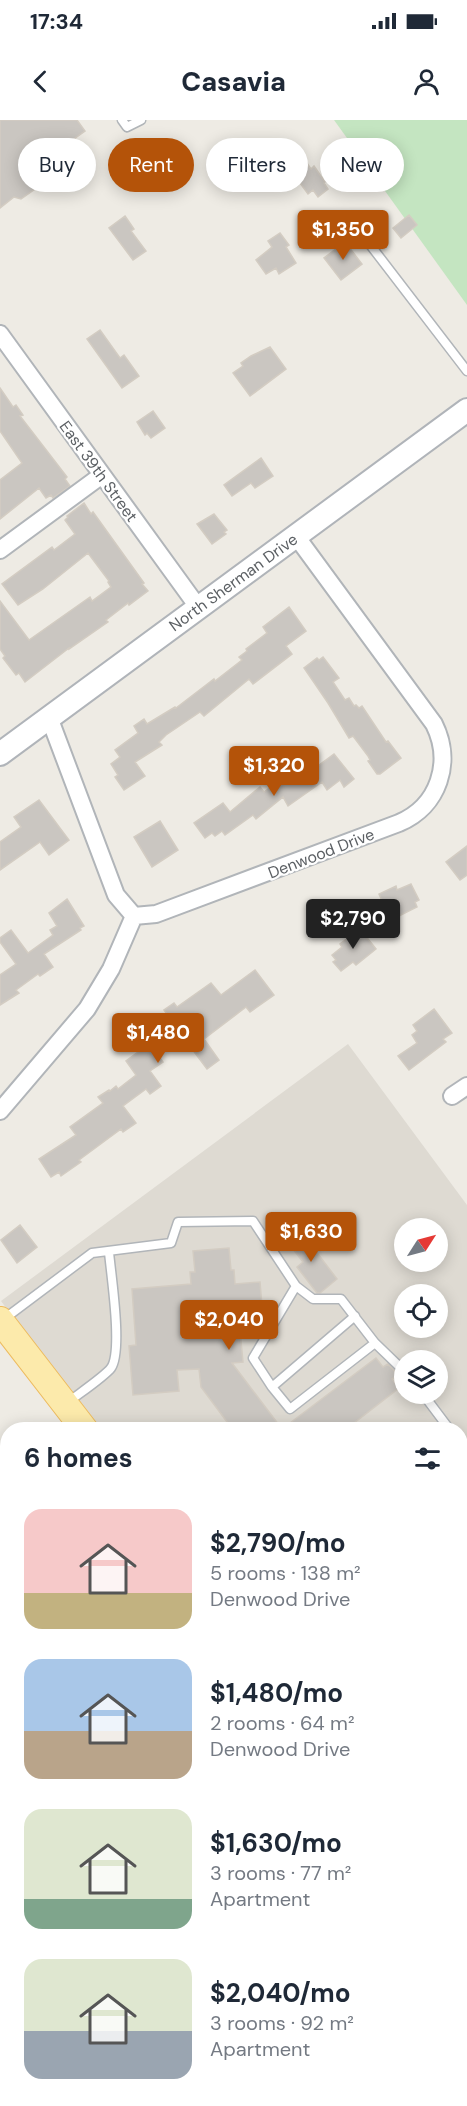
<!DOCTYPE html>
<html lang="en">
<head>
<meta charset="utf-8">
<style>
  body { margin:0; font-family:"DM Sans",sans-serif; background:#f6f6f7; color:#1f2937; height:100vh; display:flex; flex-direction:column; font-size:22px; white-space:nowrap }
  * { box-sizing:border-box; margin:0 }
  p { font-size:20px; color:#747a83 }
  .icon { flex:none; width:33px; height:33px; fill:none; stroke:currentColor; stroke-width:2; stroke-linecap:round; stroke-linejoin:round }
  .map { position:relative; flex:1; overflow:hidden }
  .sheet { position:absolute; left:0px; top:1302px; width:468px; height:684px; display:flex; flex-direction:column; background:#fff; border-radius:24px 24px 0 0; box-shadow:0 3px 15px #0003 }
  .sheet>* { flex:none }
  .top-card { position:absolute; left:18px; top:18px; width:432px; height:54px; display:flex; gap:12px }
  .needle { width:39px; rotate:54deg }
  .tools { position:absolute; left:394px; top:1098px; display:grid; gap:12px }
  .tools a { display:grid; place-items:center; width:54px; height:54px; border-radius:50%; background:#fff; box-shadow:0 3px 15px #0003; font-size:30px }
  .price { position:absolute; translate:-50% -51px; padding:0 14px; border-radius:6px; background:#b45309; color:#fff; font-size:20px; line-height:39px; filter:drop-shadow(0 2px 3px #0008) }
  .price::after { content:''; position:absolute; left:50%; top:36px; width:18px; height:14px; margin-left:-9px; background:inherit; clip-path:polygon(0 0,100% 0,50% 100%) }
  .price.active { background:#222; color:#fff }
  ul { padding:0; list-style:none }
  li { display:flex; align-items:center; gap:18px; height:150px; padding:0 24px }
  li span { display:grid; place-items:center; flex:none; width:168px; height:120px; border-radius:18px; color:#555 }
  li>.icon { margin-inline-start:auto }
  span .icon { width:72px; height:72px; fill:#fffc; stroke-width:1 }
  li b { font-size:26px }
  h2 { display:flex; justify-content:space-between; align-items:center; height:72px; padding:0 24px; font-size:26px }
  .pill { padding:0 21px; border-radius:27px; background:#fff; box-shadow:0 3px 15px #0003; font-size:21px; line-height:54px }
  .pill.active { background:#b45309; color:#fff }
  .status { display:flex; justify-content:space-between; align-items:center; height:42px; padding:0 30px; background:#fff; direction:ltr }
  .status svg { height:16px; fill:currentColor }
  header { display:flex; justify-content:space-between; align-items:center; height:78px; padding:0 24px; background:#fff; font-size:27px; font-weight:800 }
  .map>svg:first-child { display:block }
</style>
</head>
<body>
<div class="status"><b>17:34</b><svg viewBox="0 0 49 12"><path d="M0 12V9h3v3zM5 12V6h3v6zM10 12V3h3v9zM15 12V0h3v12zM26 1h20v11H26zM47 4h2v5h-2z"/></svg></div>
<header><svg class="icon" aria-label="back" viewBox="0 0 24 24"><path d="M15 5l-7 7 7 7"/></svg>Casavia<svg class="icon" aria-label="person" viewBox="0 0 24 24"><circle cx="12" cy="8" r="4"/><path d="M4 21q1-7 8-7t8 7"/></svg></header>
<div class="map">
<svg width="467" height="1986" viewBox="0 0 467 1986">
  <rect width="100%" height="100%" fill="#eeebe4"/>
  <!-- education -->
  <path fill="#dedad2" fill-rule="evenodd" d="M348 924 467 1085V1375L461 1380 460 1310 96 1309 1 1181ZM405 1108H438V1142H405ZM405 1174H438V1208H405ZM405 1240H438V1274H405Z"/>
  <!-- green -->
  <path fill="#c4e5c1" d="M334 0H467V185Z"/>
  <!-- building -->
  <path fill="#cac6c1" stroke="#d3ccc2" stroke-width="1.5" d="M0 0H77L85 11 74 19 90 41 46 71 41 65 21 79 14 77 0 88Z
    M300 33 311 49 314 46 325 62 324 63 328 69 318 77 313 70 308 74 286 44Z
    M409 95 417 105 401 118 393 108Z
    M125 96 134 109 131 111 146 131 133 140 109 108Z
    M280 113 289 125 286 127 296 143 279 154 276 148 266 154 256 140 272 127 268 121Z
    M345 122 362 144 341 160 324 138Z
    M100 210 120 238 124 235 139 256 122 268 87 219Z
    M270 227 286 249 250 276 233 253 243 246 241 243 251 236Z
    M0 268 13 287 16 285 23 295 20 296 67 357 65 359 70 366 53 378 51 375 46 378 39 368 0 399V360L22 343 0 311Z
    M153 291 165 308 151 318 147 313 145 315 137 302Z
    M261 338 273 356 255 368 251 363 232 376 224 365Z
    M84 383 91 394 93 392 144 463 142 464 148 471 129 485 128 483 106 500 108 502 69 529V528L25 562 19 553 16 555 3 538 5 536 0 529V481L29 520 90 477 92 481 111 467 108 462 109 461 88 433 43 469 18 485 2 464 52 427 54 430 75 414 65 400 68 397 67 396Z
    M214 394 227 410 224 412 226 414 212 424 197 404Z
    M289 487 306 511 286 526 292 534 253 564 249 559 204 596 200 592 166 615 159 622 162 625 135 642 145 656 124 670 115 657 118 655 111 644 120 637 115 630 138 613 134 606 144 599 147 604 175 587 176 588 206 565 214 559 215 561 242 540 239 537 247 531 246 529 267 513 263 507Z
    M323 537 339 558 333 562 345 580 349 578 354 586 356 585 359 588 362 586 386 622 388 621 401 638 380 654H377L368 641 370 640 368 636 353 616 349 618 328 583 304 548 317 538 319 540Z
    M334 634 354 659 344 667 340 660 327 670 322 662 288 686 283 677 256 699 253 695 225 715 222 711 215 716 212 713 205 718 194 703 223 683 230 692 260 667 264 672 286 656 288 660 299 652 303 657Z
    M39 680 69 720 49 735 40 722 0 750V722L21 707 14 697Z
    M160 701 178 730 152 747 134 717Z
    M467 726V755L460 760 446 742Z
    M411 764 419 780 415 782 417 787 391 800 379 774 396 766 397 770Z
    M67 779 84 806 80 808 81 810 44 834 53 847 40 856 38 854 16 870 19 873 0 885V855L16 844 0 822V818L11 810 28 833 53 815 50 810 57 806 49 793Z
    M360 809 376 829 356 845 353 842 341 851 333 842 336 840 332 835 342 827 340 824Z
    M255 850 274 875 250 892 246 887 204 919 219 940 207 949 183 917 158 935 163 942 150 951 161 966 150 974 146 969 123 986 136 1003 123 1012 121 1009 79 1040 81 1042 61 1056 59 1052 51 1057 39 1039 76 1015 70 1007 103 983 98 977 109 970 110 971 116 966 118 969 136 955 126 941 161 915 153 904 167 894 164 890 174 883 177 887 211 863 221 875Z
    M434 889 452 913 443 919 446 922 409 950 398 936 417 923 412 915 417 911 413 905Z
    M20 1105 37 1127 17 1143 1 1120Z
    M299 1109 337 1159 320 1173H317L297 1147 303 1142 286 1120Z
    M229 1128 231 1150H234L235 1164 260 1162 263 1198 239 1199 243 1242 232 1243 282 1309 376 1238 383 1247 388 1244 398 1255 392 1259 399 1268 345 1310H233L201 1267 199 1249 177 1250 179 1271 133 1275 129 1226 136 1225 132 1169 191 1164 190 1152H195L193 1131Z"/>
  <g fill="none" stroke-linecap="round" stroke-linejoin="round">
    <!-- service casing -->
    <g stroke="#b1b5b9" stroke-width="11">
      <path id="service" d="M122 0 127 7 141 0
        M358 109 467 251
        M296 1166 253 1238 272 1267 355 1196
        M4 1199 92 1133 171 1123 178 1102 253 1101 296 1166 313 1179H341L375 1223 405 1252
        M272 1267 290 1289 375 1223
        M423 1274 450 1310
        M67 1283C77 1275 104 1257 111 1248 123 1231 111 1155 109 1132
        M460 1324 467 1333
        M460 1563 463 1566 460 1568
        M460 1626 467 1622"/>
    </g>
    <!-- minor casing -->
    <g stroke="#b1b5b9" stroke-width="20">
      <path id="minor" d="M0 214 198 487
        M0 430 102 355
        M49 597 116 775 134 796
        M134 796 156 794 399 703C439 686 453 642 434 604L296 416
        M452 976 467 966
        M0 991 87 889 111 849 134 796
        M0 1471 8 1465
        M460 1713 467 1722
        M23 1986 33 1978
        M377 1986 382 1978"/>
    </g>
    <!-- tertiary casing -->
    <g stroke="#b1b5b9" stroke-width="24">
      <path id="tertiary" d="M460 1390 467 1385
        M0 1729 8 1724"/>
    </g>
    <!-- secondary casing -->
    <g stroke="#b0b4b9" stroke-width="26">
      <path id="secondary" d="M0 634 467 290"/>
    </g>
    <!-- primary casing -->
    <g stroke="#edbb5e" stroke-width="28">
      <path id="primary" d="M0 1200 85 1310
        M460 1808 467 1817
        M460 1833 467 1842"/>
    </g>
    <!-- service -->
    <use href="#service" stroke="#fff" stroke-width="8"/>
    <!-- minor -->
    <use href="#minor" stroke="#fff" stroke-width="16"/>
    <!-- tertiary -->
    <use href="#tertiary" stroke="#fff" stroke-width="21"/>
    <!-- secondary -->
    <use href="#secondary" stroke="#fff" stroke-width="22"/>
    <!-- primary -->
    <use href="#primary" stroke="#fceaab" stroke-width="26"/>
  </g>
  <g text-anchor="middle" stroke-width="4.5" stroke-linejoin="round" paint-order="stroke">
    <!-- street labels -->
    <g font-size="16" fill="#5c6064" stroke="#fff">
      <text transform="translate(99 351) rotate(54)" y="6">East 39th Street</text>
      <text transform="translate(233 462) rotate(-36)" y="6">North Sherman Drive</text>
      <text transform="translate(321 733) rotate(-21)" y="6">Denwood Drive</text>
    </g>
  </g>
</svg>
<div class="tools">
<a><svg class="needle" viewBox="-14 -14 28 28"><path d="M0-13l5 13h-10z" fill="#e53935"/><path d="M0 13l5-13h-10z" fill="#747a83"/></svg></a>
<a><svg class="icon" aria-label="locate" viewBox="0 0 24 24"><circle cx="12" cy="12" r="6"/><path d="M12 2v4M12 18v4M2 12h4M18 12h4"/></svg></a>
<a><svg class="icon" aria-label="layers" viewBox="0 0 24 24"><path d="M12 4l9 5-9 5-9-5zM3 14l9 5 9-5"/></svg></a>
</div>
<b class="price" style="left:343px;top:141px">$1,350</b>
<b class="price" style="left:274px;top:677px">$1,320</b>
<b class="price active" style="left:353px;top:830px">$2,790</b>
<b class="price" style="left:158px;top:944px">$1,480</b>
<b class="price" style="left:311px;top:1143px">$1,630</b>
<b class="price" style="left:229px;top:1231px">$2,040</b>
<div class="top-card">
<a class="pill">Buy</a>
<a class="pill active">Rent</a>
<a class="pill">Filters</a>
<a class="pill">New</a>
</div>
<section class="sheet">
<h2>6 homes<svg class="icon" aria-label="filters" viewBox="0 0 24 24"><path d="M4 7h16M4 17h16"/><circle cx="9" cy="7" r="2"/><circle cx="15" cy="17" r="2"/></svg></h2>
<ul>
<li><span style="background:linear-gradient(#f6c9c9 70%,#c2b280 0)"><svg class="icon" aria-label="home" viewBox="0 0 24 24"><path d="M3 11l9-7 9 7M6 9v11h12V9"/></svg></span><div><b>$2,790/mo</b><p>5 rooms · 138 m²</p><p>Denwood Drive</p></div></li>
<li><span style="background:linear-gradient(#a9c7e8 60%,#b9a48a 0)"><svg class="icon" aria-label="home" viewBox="0 0 24 24"><path d="M3 11l9-7 9 7M6 9v11h12V9"/></svg></span><div><b>$1,480/mo</b><p>2 rooms · 64 m²</p><p>Denwood Drive</p></div></li>
<li><span style="background:linear-gradient(#dfe7d0 75%,#7fa58c 0)"><svg class="icon" aria-label="home" viewBox="0 0 24 24"><path d="M3 11l9-7 9 7M6 9v11h12V9"/></svg></span><div><b>$1,630/mo</b><p>3 rooms · 77 m²</p><p>Apartment</p></div></li>
<li><span style="background:linear-gradient(#dfe7d0 60%,#9aa5b1 0)"><svg class="icon" aria-label="home" viewBox="0 0 24 24"><path d="M3 11l9-7 9 7M6 9v11h12V9"/></svg></span><div><b>$2,040/mo</b><p>3 rooms · 92 m²</p><p>Apartment</p></div></li>
</ul>
</section>
</div>
</body>
</html>
